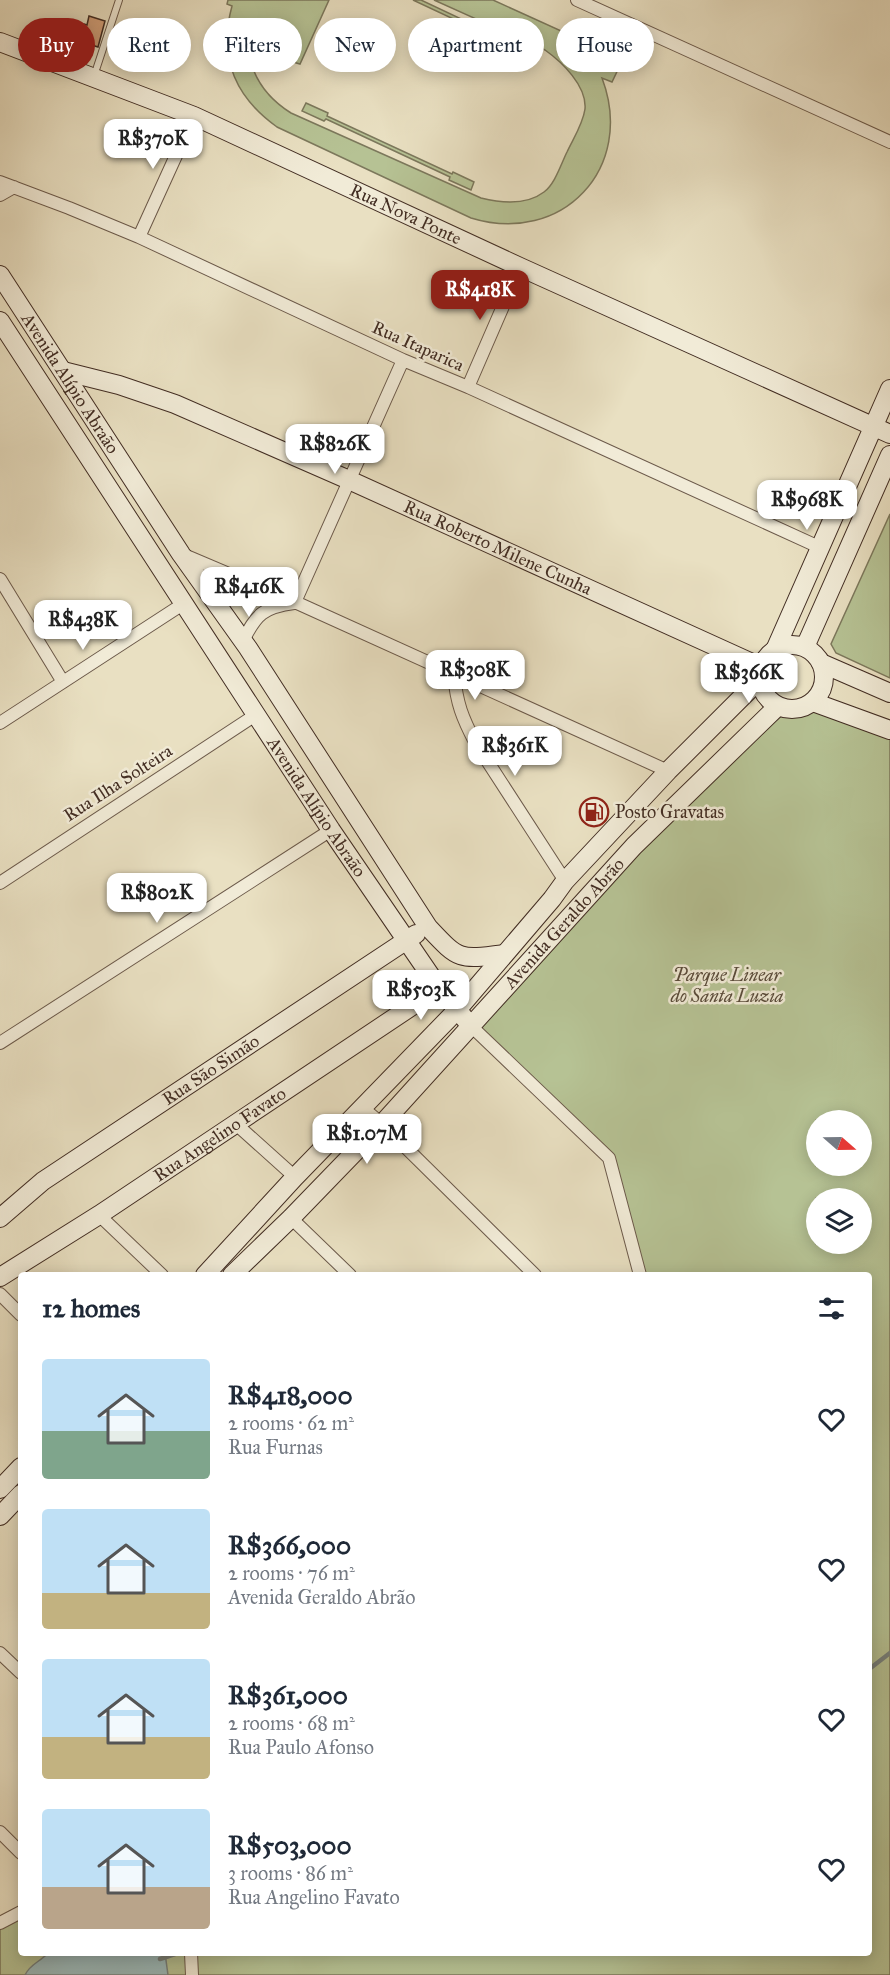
<!DOCTYPE html>
<html lang="en">
<head>
<meta charset="utf-8">
<style>
  body { margin:0; font-family:"IM FELL Great Primer",serif; background:#f2f2f3; color:#1f2937; height:100vh; display:flex; flex-direction:column; font-size:22px; white-space:nowrap }
  * { box-sizing:border-box; margin:0 }
  p { font-size:20px; color:#747a83 }
  .icon { flex:none; width:33px; height:33px; fill:none; stroke:currentColor; stroke-width:2; stroke-linecap:round; stroke-linejoin:round }
  .map { position:relative; flex:1; overflow:hidden }
  .panel { position:absolute; left:18px; top:1272px; width:854px; height:684px; display:flex; flex-direction:column; background:#fff; border-radius:6px; box-shadow:0 3px 15px #0003 }
  .panel>* { flex:none }
  .banner { position:absolute; left:18px; top:18px; width:855px; height:54px; display:flex; gap:12px }
  .needle { width:39px; rotate:110deg }
  .buttons { position:absolute; left:806px; top:1110px; display:grid; gap:12px }
  .buttons a { display:grid; place-items:center; width:66px; height:66px; border-radius:50%; background:#fff; box-shadow:0 3px 15px #0003; font-size:30px }
  .price { position:absolute; translate:-50% -51px; padding:0 14px; border-radius:12px; background:#fff; color:#222; font-size:20px; line-height:39px; filter:drop-shadow(0 2px 3px #0008) }
  .price::after { content:''; position:absolute; left:50%; top:36px; width:18px; height:14px; margin-left:-9px; background:inherit; clip-path:polygon(0 0,100% 0,50% 100%) }
  .price.selected { background:#8f2418; color:#fff }
  ul { padding:0; list-style:none }
  li { display:flex; align-items:center; gap:18px; height:150px; padding:0 24px }
  li span { display:grid; place-items:center; flex:none; width:168px; height:120px; border-radius:6px; color:#555 }
  li>.icon { margin-inline-start:auto }
  span .icon { width:72px; height:72px; fill:#fffc; stroke-width:1 }
  li b { font-size:26px }
  h2 { display:flex; justify-content:space-between; align-items:center; height:72px; padding:0 24px; font-size:26px }
  .chip { padding:0 21px; border-radius:27px; background:#fff; box-shadow:0 3px 15px #0003; font-size:21px; line-height:54px }
  .chip.selected { background:#8f2418; color:#fff }
  .map>svg:first-child { display:block }
</style>
</head>
<body>
<div class="map">
<svg width="890" height="1975" viewBox="0 0 890 1975">
  <rect width="100%" height="100%" fill="#e9e0c2"/>
  <filter id="stains"><feTurbulence type="fractalNoise" baseFrequency=".00333" numOctaves="4"/><feColorMatrix values="0 0 0 0 .2 0 0 0 0 .09 0 0 0 0 .02 0 0 0 .5 -.17"/></filter>
  <radialGradient id="worn" r=".72"><stop offset=".6" stop-color="#630" stop-opacity="0"/><stop offset="1" stop-color="#630" stop-opacity=".3"/></radialGradient>
  <!-- green -->
  <path fill="#b6c294" stroke="#7c785c" stroke-width="1.5" fill-rule="evenodd" d="M228 0H329L300 64 248 49C252 78 267 98 291 113L481 198C501 203 527 205 544 192 555 184 561 164 567 152 573 139 583 124 585 109 587 86 562 62 545 50L434 0H493L623 59 612 82 602 78C636 168 562 246 471 218L277 127C235 97 218 57 232 6L227 4Z
    M413 0H421L510 42 512 40 533 50 530 58 508 47 509 45Z
    M306 103 328 113 327 116 452 174 453 172 474 182 471 190 449 180 450 177 326 119 324 121 302 111Z
    M890 514V678L836 653 831 644Z
    M814 707 890 735V1975H0V1923L21 1912V1953H868V1275H643L609 1158 470 1025 634 846 782 715ZM816 1120H861V1166H816ZM816 1198H861V1244H816Z"/>
  <!-- water -->
  <path fill="#9bbbbd" stroke="#77827f" stroke-width="1.5" d="M48 1953H165L168 1975H25C30 1964 40 1962 48 1953Z"/>
  <g fill="none" stroke-linecap="round" stroke-linejoin="round">
    <!-- stream -->
    <path stroke="#77827f" stroke-width="4.5" d="M868 1670 890 1653
      M160 1959 178 1953"/>
  </g>
  <!-- building -->
  <path fill="#d19f79" stroke="#422d23" stroke-width="1.5" d="M89 16 105 21 98 47 79 41 84 24 87 25Z"/>
  <g fill="none" stroke-linecap="round" stroke-linejoin="round">
    <!-- lane casing -->
    <g stroke="#6c5a4b" stroke-width="8">
      <path id="lane" d="M94 76 119 0"/>
    </g>
    <!-- street casing -->
    <g stroke="#6c5a4b" stroke-width="14">
      <path id="street" d="M577 0 890 142
        M0 182 69 208 139 237 403 360 468 387 819 547
        M0 195 14 187
        M139 237 194 116
        M468 387 520 267
        M184 555 295 602 668 771
        M0 579 63 682
        M295 602 403 360
        M243 641C256 614 264 607 294 603
        M454 676C457 704 462 717 475 742L565 881
        M0 723 183 604
        M0 883 257 714
        M470 1025 609 1158 640 1275
        M0 1043 331 830
        M363 1108 382 1124 535 1275
        M236 1124 295 1177
        M99 1215 162 1275
        M291 1218 350 1275
        M0 1294 21 1315
        M0 1653 21 1673
        M0 1832 21 1853
        M0 1923 21 1912
        M191 1953 192 1975"/>
    </g>
    <!-- secondary casing -->
    <g stroke="#422d23" stroke-width="20">
      <g id="secondary">
        <path id="s1" d="M0 42 194 116 520 267 890 434"/>
        <path id="s2" d="M0 275 181 554 248 648 428 927C459 960 458 960 504 954"/>
        <path id="s3" d="M0 321 331 830 439 988 470 1025"/>
        <path id="s4" d="M63 371 119 385 175 404 349 480 761 667"/>
        <circle cx="792" cy="677" r="32"/>
        <path d="M805 647 890 455"/>
        <path d="M775 650 890 389"/>
        <path d="M821 663 890 693"/>
        <path d="M813 702 890 730"/>
        <path id="s5" d="M0 1218 43 1181 416 934"/>
        <path d="M205 1275 295 1177 458 1009 552 899 565 881 668 771 760 679"/>
        <path id="s6" d="M232 1275 291 1218 382 1124 634 846 777 707"/>
        <path id="s7" d="M0 1277 99 1215 439 988"/>
        <path d="M0 1489 21 1467"/>
        <path d="M0 1516 21 1494"/>
      </g>
    </g>
    <!-- lane -->
    <use href="#lane" stroke="#f1ebd7" stroke-width="6"/>
    <!-- street -->
    <use href="#street" stroke="#f1ebd7" stroke-width="12"/>
    <!-- secondary -->
    <use href="#secondary" stroke="#f1ebd7" stroke-width="18"/>
  </g>
  <!-- icons -->
  <defs>
    <g id="fuel-ring" transform="scale(1.5)"><circle r="9.5" fill="#f1ebd7" stroke="#8f2418" stroke-width="1.5"/><path d="M-5.5-6h7V0h2V4h1.3V-2.5L3-4.5l.8-.8L6-3V5H2.5V1h-1V6h-7ZM-4.2-4.7v3.2H.2V-4.7Z" fill="#8f2418"/></g>
  </defs>
  <g fill-rule="evenodd">
    <use href="#fuel-ring" x="594" y="812"/>
  </g>
  <g text-anchor="middle" stroke-width="5" stroke-linejoin="round" paint-order="stroke">
    <!-- street labels -->
    <g font-size="18" fill="#422d23" stroke="#f1ebd7">
      <text dy="6" stroke="none"><textPath href="#s1" startOffset="441">Rua Nova Ponte</textPath></text>
      <text transform="translate(418 346) rotate(24)" y="6">Rua Itaparica</text>
      <text dy="6" stroke="none"><textPath href="#s2" startOffset="129">Avenida Alípio Abraão</textPath></text>
      <text dy="6" stroke="none"><textPath href="#s4" startOffset="470">Rua Roberto Milene Cunha</textPath></text>
      <text transform="translate(118 783) rotate(-33)" y="6">Rua Ilha Solteira</text>
      <text dy="6" stroke="none"><textPath href="#s3" startOffset="580">Avenida Alípio Abraão</textPath></text>
      <text dy="6" stroke="none"><textPath href="#s6" startOffset="484">Avenida Geraldo Abrão</textPath></text>
      <text dy="6" stroke="none"><textPath href="#s5" startOffset="258">Rua São Simão</textPath></text>
      <text dy="6" stroke="none"><textPath href="#s7" startOffset="262">Rua Angelino Favato</textPath></text>
    </g>
    <!-- poi labels -->
    <g font-size="18" fill="#422d23" stroke="#f1ebd7" text-anchor="start">
      <text x="615" y="818">Posto Gravatas</text>
    </g>
    <!-- park labels -->
    <g font-size="18" font-style="italic" fill="#594b3a" stroke="#f1ebd7">
      <text x="727" y="981">Parque Linear<tspan x="727" dy="21">do Santa Luzia</tspan></text>
    </g>
  </g>
  <rect width="100%" height="100%" filter="url(#stains)"/>
  <rect width="100%" height="100%" fill="url(#worn)"/>
</svg>
<div class="buttons">
<a><svg class="needle" viewBox="-14 -14 28 28"><path d="M0-13l5 13h-10z" fill="#e53935"/><path d="M0 13l5-13h-10z" fill="#747a83"/></svg></a>
<a><svg class="icon" aria-label="layers" viewBox="0 0 24 24"><path d="M12 4l9 5-9 5-9-5zM3 14l9 5 9-5"/></svg></a>
</div>
<b class="price" style="left:153px;top:170px">R$370K</b>
<b class="price selected" style="left:480px;top:321px">R$418K</b>
<b class="price" style="left:335px;top:475px">R$826K</b>
<b class="price" style="left:807px;top:531px">R$968K</b>
<b class="price" style="left:249px;top:618px">R$416K</b>
<b class="price" style="left:83px;top:651px">R$438K</b>
<b class="price" style="left:475px;top:701px">R$308K</b>
<b class="price" style="left:749px;top:704px">R$366K</b>
<b class="price" style="left:515px;top:777px">R$361K</b>
<b class="price" style="left:157px;top:924px">R$802K</b>
<b class="price" style="left:421px;top:1021px">R$503K</b>
<b class="price" style="left:367px;top:1165px">R$1.07M</b>
<div class="banner">
<a class="chip selected">Buy</a>
<a class="chip">Rent</a>
<a class="chip">Filters</a>
<a class="chip">New</a>
<a class="chip">Apartment</a>
<a class="chip">House</a>
</div>
<section class="panel">
<h2>12 homes<svg class="icon" aria-label="filters" viewBox="0 0 24 24"><path d="M4 7h16M4 17h16"/><circle cx="9" cy="7" r="2"/><circle cx="15" cy="17" r="2"/></svg></h2>
<ul>
<li><span style="background:linear-gradient(#bfe0f5 60%,#7fa58c 0)"><svg class="icon" aria-label="home" viewBox="0 0 24 24"><path d="M3 11l9-7 9 7M6 9v11h12V9"/></svg></span><div><b>R$418,000</b><p>2 rooms · 62 m²</p><p>Rua Furnas</p></div><svg class="icon" aria-label="heart" viewBox="0 0 24 24"><path d="M12 20l-8-8c-3-5 5-10 8-4 3-6 11-1 8 4z"/></svg></li>
<li><span style="background:linear-gradient(#bfe0f5 70%,#c2b280 0)"><svg class="icon" aria-label="home" viewBox="0 0 24 24"><path d="M3 11l9-7 9 7M6 9v11h12V9"/></svg></span><div><b>R$366,000</b><p>2 rooms · 76 m²</p><p>Avenida Geraldo Abrão</p></div><svg class="icon" aria-label="heart" viewBox="0 0 24 24"><path d="M12 20l-8-8c-3-5 5-10 8-4 3-6 11-1 8 4z"/></svg></li>
<li><span style="background:linear-gradient(#bfe0f5 65%,#c2b280 0)"><svg class="icon" aria-label="home" viewBox="0 0 24 24"><path d="M3 11l9-7 9 7M6 9v11h12V9"/></svg></span><div><b>R$361,000</b><p>2 rooms · 68 m²</p><p>Rua Paulo Afonso</p></div><svg class="icon" aria-label="heart" viewBox="0 0 24 24"><path d="M12 20l-8-8c-3-5 5-10 8-4 3-6 11-1 8 4z"/></svg></li>
<li><span style="background:linear-gradient(#bfe0f5 65%,#b9a48a 0)"><svg class="icon" aria-label="home" viewBox="0 0 24 24"><path d="M3 11l9-7 9 7M6 9v11h12V9"/></svg></span><div><b>R$503,000</b><p>3 rooms · 86 m²</p><p>Rua Angelino Favato</p></div><svg class="icon" aria-label="heart" viewBox="0 0 24 24"><path d="M12 20l-8-8c-3-5 5-10 8-4 3-6 11-1 8 4z"/></svg></li>
</ul>
</section>
</div>
</body>
</html>
